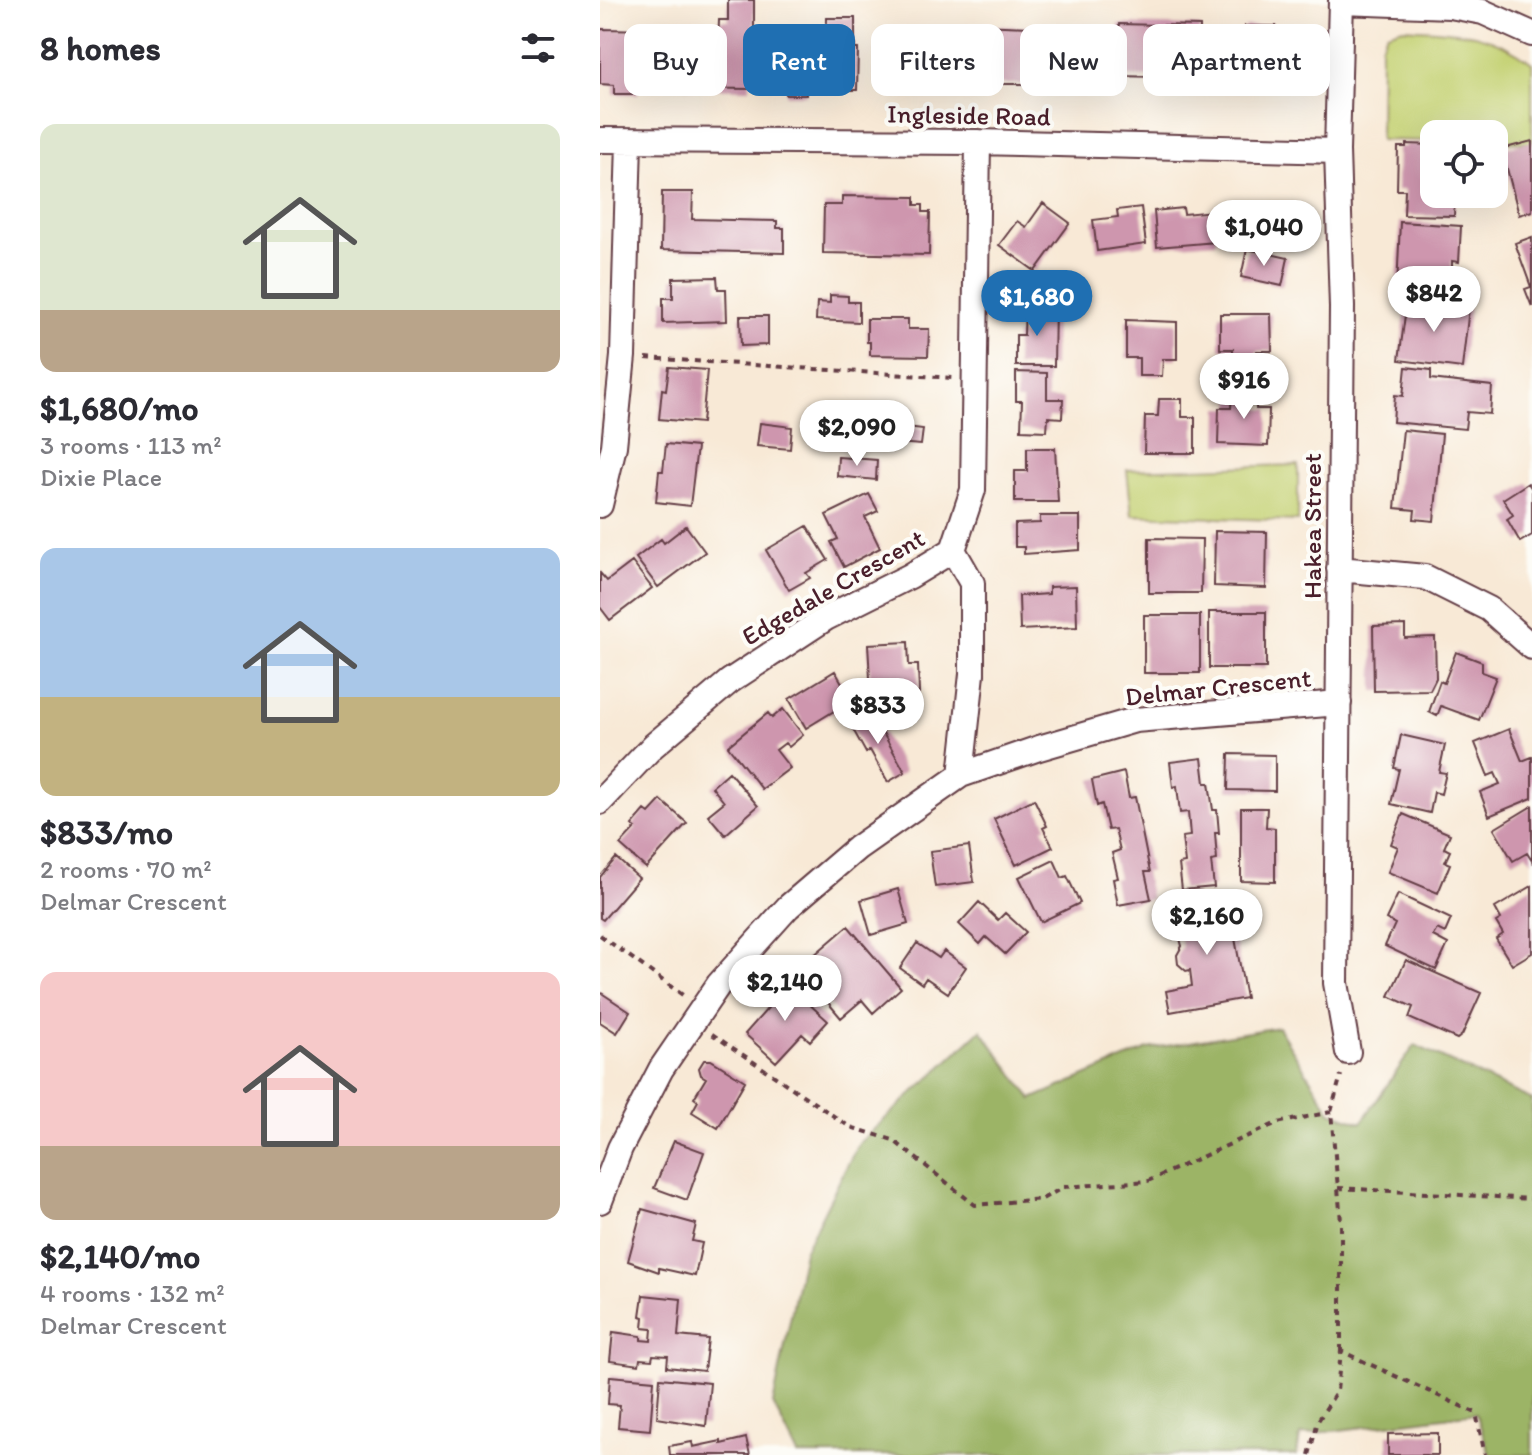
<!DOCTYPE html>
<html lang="en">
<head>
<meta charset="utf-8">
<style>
  body { margin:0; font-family:Itim,sans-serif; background:#f2f2f3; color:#2b2b33; height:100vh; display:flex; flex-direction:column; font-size:30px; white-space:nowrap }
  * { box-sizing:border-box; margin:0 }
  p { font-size:26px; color:#7c7c81 }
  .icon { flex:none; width:44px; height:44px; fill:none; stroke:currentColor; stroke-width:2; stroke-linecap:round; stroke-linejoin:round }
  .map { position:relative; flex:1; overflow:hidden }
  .panel { display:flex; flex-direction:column; background:#fff; width:600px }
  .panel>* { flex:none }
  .guide { position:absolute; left:24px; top:24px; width:760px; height:72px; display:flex; gap:16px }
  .fabs { position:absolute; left:820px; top:120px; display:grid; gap:16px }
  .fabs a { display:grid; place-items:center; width:88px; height:88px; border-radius:16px; background:#fff; box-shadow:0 8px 32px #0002; font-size:40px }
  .price { position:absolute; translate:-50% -68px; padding:0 18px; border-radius:28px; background:#fff; color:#222; font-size:26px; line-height:52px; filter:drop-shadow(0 2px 4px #0008) }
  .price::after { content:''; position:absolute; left:50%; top:48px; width:24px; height:18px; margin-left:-12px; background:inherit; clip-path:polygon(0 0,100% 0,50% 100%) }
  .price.current { background:#1f6fb2; color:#fff }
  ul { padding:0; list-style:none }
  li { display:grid; align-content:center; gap:16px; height:424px; padding:0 40px }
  li span { display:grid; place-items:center; height:248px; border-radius:16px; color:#555 }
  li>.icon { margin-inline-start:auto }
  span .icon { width:144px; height:144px; fill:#fffc; stroke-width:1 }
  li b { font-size:34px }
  h2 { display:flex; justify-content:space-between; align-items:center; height:96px; padding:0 40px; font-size:34px }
  .chip { padding:0 28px; border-radius:16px; background:#fff; box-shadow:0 8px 32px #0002; font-size:28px; line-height:72px }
  .chip.current { background:#1f6fb2; color:#fff }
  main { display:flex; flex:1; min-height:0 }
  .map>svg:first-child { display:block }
</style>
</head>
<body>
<main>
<section class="panel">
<h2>8 homes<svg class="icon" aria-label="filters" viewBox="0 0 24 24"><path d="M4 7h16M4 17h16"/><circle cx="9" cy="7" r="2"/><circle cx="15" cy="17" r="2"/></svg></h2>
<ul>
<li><span style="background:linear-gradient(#dfe7d0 75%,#b9a48a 0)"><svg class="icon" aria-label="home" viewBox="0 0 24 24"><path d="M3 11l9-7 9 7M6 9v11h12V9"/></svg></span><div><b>$1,680/mo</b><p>3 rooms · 113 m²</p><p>Dixie Place</p></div></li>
<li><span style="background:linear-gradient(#a9c7e8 60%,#c2b280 0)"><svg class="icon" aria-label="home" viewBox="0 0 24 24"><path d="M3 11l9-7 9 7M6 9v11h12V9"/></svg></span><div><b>$833/mo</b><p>2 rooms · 70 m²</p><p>Delmar Crescent</p></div></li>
<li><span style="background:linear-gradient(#f6c9c9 70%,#b9a48a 0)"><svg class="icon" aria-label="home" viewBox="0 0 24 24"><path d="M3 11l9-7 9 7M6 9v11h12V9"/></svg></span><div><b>$2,140/mo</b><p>4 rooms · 132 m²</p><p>Delmar Crescent</p></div></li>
</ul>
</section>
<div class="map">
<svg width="932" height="1455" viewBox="0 0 932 1455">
  <rect width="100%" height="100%" fill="#fdfcf7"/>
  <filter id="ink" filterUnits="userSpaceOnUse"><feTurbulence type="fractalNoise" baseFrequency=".0125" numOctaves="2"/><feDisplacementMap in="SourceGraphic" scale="16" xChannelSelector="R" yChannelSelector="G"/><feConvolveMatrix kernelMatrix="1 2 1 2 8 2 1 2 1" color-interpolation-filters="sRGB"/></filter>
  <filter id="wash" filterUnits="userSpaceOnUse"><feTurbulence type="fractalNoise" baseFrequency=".006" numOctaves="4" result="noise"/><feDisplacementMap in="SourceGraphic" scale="32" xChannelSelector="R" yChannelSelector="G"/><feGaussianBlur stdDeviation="1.8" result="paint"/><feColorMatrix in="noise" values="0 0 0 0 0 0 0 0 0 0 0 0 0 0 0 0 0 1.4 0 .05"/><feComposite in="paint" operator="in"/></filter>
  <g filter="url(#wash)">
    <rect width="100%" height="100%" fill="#f8e9d6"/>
    <!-- green -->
    <path fill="#c5d274" stroke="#887850" stroke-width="2" d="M803 28C856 32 887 29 932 63V143L894 142V134H834V141L780 140 781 46 787 33Z
      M698 465V521L532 515 527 470Z"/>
    <!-- forest -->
    <path fill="#9cb466" stroke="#736a48" stroke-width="2" d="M678 1027 731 1112 761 1123 815 1045 932 1100V1455H890L876 1413 700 1435 697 1455H198L173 1404 204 1251 258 1144 381 1030 432 1099 548 1049Z"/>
    <g id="blocks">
      <!-- building -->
      <path fill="#ce96ae" d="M128 0H154V54H150V89L85 88V62L110 63 111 51H118L119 20H128Z
        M227 18H255V49H258L257 90H227V66L236 67V53L226 52Z
        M519 24 600 26 599 78 519 76Z
        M52 25H77L75 84H38V94H14V85L0 84V29L52 30Z
        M381 25 428 27 426 84H398V74L380 73Z
        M645 26H676L675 85 606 83 607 37 644 38Z
        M169 29 207 30 206 95H186V83H169Z
        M324 30 349 31V43H374L373 84H345V74L323 73Z
        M473 32H487V76L433 75V39L473 40Z
        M294 37 318 38 317 92H293V83L275 82V50H293Z
        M932 141V211L919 215 902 149Z
        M806 144 834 145V194H855L854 216 804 215 805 190H797L798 147H806Z
        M62 192H93L92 219 177 221V228H184V253L61 250Z
        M242 196 315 197V205H323V212H330L329 255 223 253 224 205H242Z
        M443 203 470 223 435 271 399 245 417 221 426 227Z
        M541 207 546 244 497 251 493 220 518 217 517 210Z
        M583 208 584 214 613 211 616 242 557 247 554 211Z
        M633 211 674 219 671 237 667 236 665 247 628 239Z
        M800 222 861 226 859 262 852 261V271L828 270 827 291 797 289Z
        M932 237V307L925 289 931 287 915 243Z
        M647 249 688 258 682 286 641 277Z
        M117 277 118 289H126L127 321 63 323V298H73V278Z
        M230 295 248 296V302H259V322L216 320 217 302 230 303Z
        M807 300 869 308 862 368 799 360Z
        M425 306H455L454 366H416V335H424Z
        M620 314H671L672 351H657V369H633V349H620Z
        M140 316H168V345L141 346Z
        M267 319H308V329H329L328 356 270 355V342H267Z
        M526 320 577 322V359H563L562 376H539V358H526Z
        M69 367 107 370 102 423 59 419 62 389 66 390Z
        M806 367 831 370V379L892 386 890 414 867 412 865 429 793 422 795 395 803 396Z
        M416 372 447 373V399H463L462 418 448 417 447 431 421 430 422 401H416Z
        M632 390H656V409H669L668 446 618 444 619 408H631Z
        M559 399H582V417H595V453H544L545 416H558Z
        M262 408 308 412 307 427 323 429 321 445 259 440Z
        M160 423 192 427 190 449 157 446Z
        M803 430 842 434 834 521 814 519 815 510 795 508Z
        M66 444 97 447 90 506 56 502 59 471H63Z
        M427 448H455L458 502H415V471H427Z
        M238 457 277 460 276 480 237 476Z
        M928 483 932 489V535L920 542 907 519 913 515 903 499Z
        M269 494 278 511 265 517 280 548 244 567 231 542 238 539 226 515Z
        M440 516H480V550L424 554V547H415V524L440 523Z
        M86 526 105 552 58 587 36 558 61 539 64 543Z
        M207 526 228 560 206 573 210 578 189 590 166 550Z
        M615 531 667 532 666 588 614 586Z
        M549 538 602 539 601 593H549Z
        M32 562 52 588 10 620 0 607V573L7 581Z
        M476 586 477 627 420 630 419 596 449 594V587Z
        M609 612H666V668H609Z
        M544 615H600V673H544Z
        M805 625V638L835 637 836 678 830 690 774 691 773 626Z
        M308 642 309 665H318L319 693 271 696 268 644Z
        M856 652 882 662V672L896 677 879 720 841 706 837 716 829 712 840 681 844 683Z
        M235 671 252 700 206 728 189 699Z
        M183 709 203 735 189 747 185 743 176 750 190 768 162 789 128 746 168 713 172 718Z
        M271 712 305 772 288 782 270 750 266 753 250 724Z
        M909 729 922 761 932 757V798L889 816 880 792 900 784 895 773 888 776 875 743Z
        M801 735 845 745 839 772 846 773 841 794 834 792 830 813 791 804 799 769 794 768Z
        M629 754 675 755V791L628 790Z
        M602 758 605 783H609L613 810H617L619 833H615L617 860 611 861 614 887 582 890 579 864 585 863 582 837 590 836 588 812 580 813 577 786 573 787 570 762Z
        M129 772 158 806 125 835 108 815 124 802 112 787Z
        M524 772 529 798 535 797 550 872H545L551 899 518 905 513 879 518 878 512 853 520 850 515 829 508 830 502 804 497 806 492 780Z
        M434 799 447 826 443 828 453 847 416 865 394 819Z
        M61 800 87 823 46 868 20 845 36 828 32 825 45 810 49 813Z
        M932 806V861L927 853 913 861 894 829Z
        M641 808H667L666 827 675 828V882L641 881Z
        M803 814 850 834 844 848 850 851 845 862 850 864 838 893 788 872 798 847 791 844Z
        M369 846 374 882 335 887 330 851Z
        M16 858 39 878 3 920 0 918V877Z
        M454 860 462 878 467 876 480 903 441 922 419 877Z
        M932 886V953L912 965 896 939 903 934 896 922 901 919 895 908Z
        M298 889 308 924 271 935 261 900Z
        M798 894 851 919 845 933 837 929 833 936 848 944 836 970 785 946 795 924 786 919Z
        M628 900 646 998 570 1012 566 991 592 986 590 970 586 971 578 964 577 955 582 946 578 931 572 925 570 917 575 909Z
        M379 902 398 920 405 913 426 932 405 954 386 937 380 944 359 924Z
        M248 926 301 988 273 1013 262 1000 241 1018 199 968Z
        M317 943 339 958 344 951 366 967 348 993 326 978 322 984 300 968Z
        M806 960 881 993 862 1035 857 1039 809 1018 813 1007 789 996Z
        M186 983 228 1021 210 1041 202 1034 176 1062 145 1034 168 1008 165 1006Z
        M0 992 30 1012 17 1033 0 1022Z
        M104 1060H111L145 1081 118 1128 92 1112 98 1101 94 1098 106 1078 101 1075 99 1068Z
        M74 1141 104 1152 87 1200 54 1188Z
        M42 1209 96 1224 92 1241 102 1243 95 1276 59 1268V1272L28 1261Z
        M43 1295 81 1299 78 1336 108 1339 104 1371 67 1367 68 1356 53 1355 52 1360 40 1359 39 1365 10 1361 13 1332 41 1336V1340L51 1341 52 1329 43 1328 44 1317 40 1316Z
        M10 1376 54 1380 50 1430 18 1427 20 1405 8 1404Z
        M60 1378 110 1383 106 1426 57 1418Z
        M838 1433V1455H788V1434Z
        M146 1438 150 1455H70L69 1446 92 1442 93 1447 121 1441V1444Z"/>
    </g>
  </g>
  <g filter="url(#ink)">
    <use href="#blocks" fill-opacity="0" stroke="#643d45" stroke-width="2"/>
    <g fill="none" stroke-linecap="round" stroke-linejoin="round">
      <!-- minor casing -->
      <g stroke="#643d45" stroke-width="28">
        <path id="minor" d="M741 0 737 151 742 307 736 983 748 1052
          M741 2 850 6 883 12 932 34
          M0 140 378 142 737 151
          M0 505 14 446 23 356 29 141
          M739 569 825 577 889 609 932 647
          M361 775 372 674V583L353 550 373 490 378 142
          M0 802 53 746 130 681 226 618 310 576 353 550
          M0 1201 20 1148 61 1069 119 984 188 907 257 848 361 775 439 748 535 720 739 703"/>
      </g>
      <!-- path -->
      <path stroke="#643d45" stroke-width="4" stroke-dasharray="6 6" stroke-linecap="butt" d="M46 358 353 378
        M0 935 84 996
        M112 1034 250 1127 293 1140 375 1205 442 1199 464 1187 548 1181 677 1123 731 1112
        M738 1188 932 1199
        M741 1351V1221L731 1112 741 1075
        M709 1455 718 1421 737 1391 741 1351 876 1413 885 1455"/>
      <!-- minor -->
      <use href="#minor" stroke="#fff" stroke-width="24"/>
    </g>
  </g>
  <g text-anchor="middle" stroke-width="8" stroke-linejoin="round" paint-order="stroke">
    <!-- street labels -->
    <g font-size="26" fill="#4a1f2b" stroke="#fdfcf7">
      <text transform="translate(369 115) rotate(1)" y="9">Ingleside Road</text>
      <text transform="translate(712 526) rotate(-90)" y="9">Hakea Street</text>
      <text transform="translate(233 587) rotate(-30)" y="9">Edgedale Crescent</text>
      <text transform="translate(618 687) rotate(-6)" y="9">Delmar Crescent</text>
    </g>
  </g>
</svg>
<div class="fabs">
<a><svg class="icon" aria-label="locate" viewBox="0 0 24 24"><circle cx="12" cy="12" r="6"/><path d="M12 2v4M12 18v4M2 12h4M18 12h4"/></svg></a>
</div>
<b class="price" style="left:664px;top:268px">$1,040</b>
<b class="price" style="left:834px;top:334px">$842</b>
<b class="price current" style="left:437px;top:338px">$1,680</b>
<b class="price" style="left:644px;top:421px">$916</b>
<b class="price" style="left:257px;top:468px">$2,090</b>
<b class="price" style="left:278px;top:746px">$833</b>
<b class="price" style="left:607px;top:957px">$2,160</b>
<b class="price" style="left:185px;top:1023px">$2,140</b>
<div class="guide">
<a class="chip">Buy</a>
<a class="chip current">Rent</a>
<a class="chip">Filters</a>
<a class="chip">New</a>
<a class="chip">Apartment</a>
</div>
</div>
</main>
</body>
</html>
